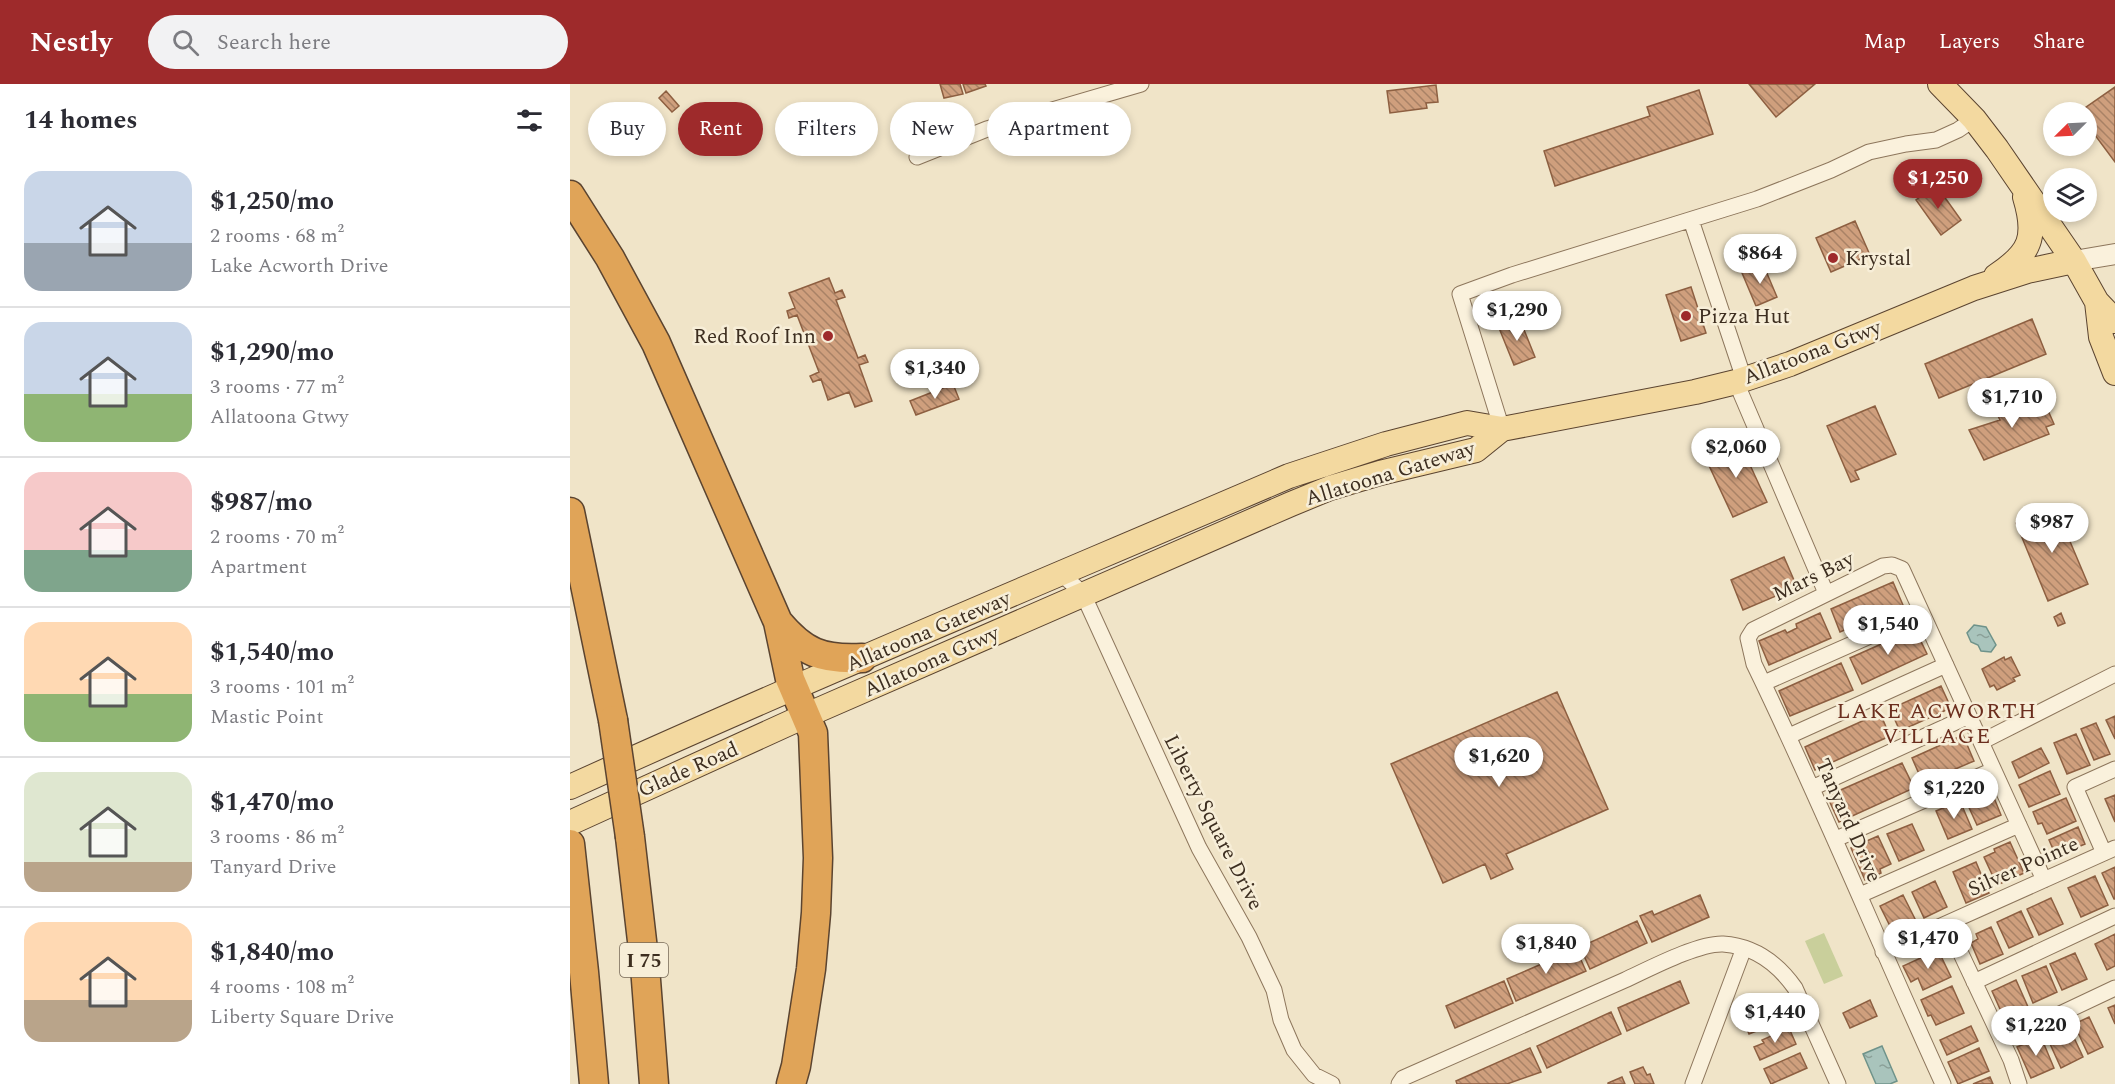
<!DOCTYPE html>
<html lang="en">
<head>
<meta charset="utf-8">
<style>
  body { margin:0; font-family:Spectral,serif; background:#f2f2f3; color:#2b2b33; height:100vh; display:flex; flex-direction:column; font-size:22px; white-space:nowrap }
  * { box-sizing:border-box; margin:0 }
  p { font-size:20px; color:#7c7c81 }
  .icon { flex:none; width:33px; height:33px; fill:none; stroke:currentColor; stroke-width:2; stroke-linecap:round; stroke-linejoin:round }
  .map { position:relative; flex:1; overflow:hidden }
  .panel { display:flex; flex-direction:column; background:#fff; width:570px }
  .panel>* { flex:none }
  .guide { position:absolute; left:18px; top:18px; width:570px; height:54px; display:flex; gap:12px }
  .needle { width:39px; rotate:246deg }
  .controls { position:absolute; left:1473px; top:18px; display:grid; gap:12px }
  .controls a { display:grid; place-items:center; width:54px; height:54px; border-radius:50%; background:#fff; box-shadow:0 3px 9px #0003; font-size:30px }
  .price { position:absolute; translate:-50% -51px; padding:0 14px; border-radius:21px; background:#fff; color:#222; font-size:20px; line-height:39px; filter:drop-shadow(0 2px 3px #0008) }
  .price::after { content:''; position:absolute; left:50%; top:36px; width:18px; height:14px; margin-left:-9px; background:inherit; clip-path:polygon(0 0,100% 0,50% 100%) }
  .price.current { background:#9e2a2b; color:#fff }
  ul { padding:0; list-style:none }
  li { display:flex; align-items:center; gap:18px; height:150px; padding:0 24px }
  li+li { border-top:2px solid #e1e1e2 }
  li span { display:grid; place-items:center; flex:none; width:168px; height:120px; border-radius:18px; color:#555 }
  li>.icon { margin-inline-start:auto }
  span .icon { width:72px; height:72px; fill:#fffc; stroke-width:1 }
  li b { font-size:26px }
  h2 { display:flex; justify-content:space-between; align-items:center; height:72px; padding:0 24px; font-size:26px }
  .chip { padding:0 21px; border-radius:27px; background:#fff; box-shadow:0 3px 9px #0003; font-size:21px; line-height:54px }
  .chip.current { background:#9e2a2b; color:#fff }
  header { display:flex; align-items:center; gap:36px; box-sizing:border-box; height:84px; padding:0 30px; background:#9e2a2b; color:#fff }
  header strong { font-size:28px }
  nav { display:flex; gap:33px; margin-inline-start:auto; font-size:21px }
  .search { width:420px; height:54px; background:#f2f2f3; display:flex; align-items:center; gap:15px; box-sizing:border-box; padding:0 21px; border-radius:33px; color:#7c7c81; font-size:22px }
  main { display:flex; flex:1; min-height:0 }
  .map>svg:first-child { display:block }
</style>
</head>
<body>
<header>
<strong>Nestly</strong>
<div class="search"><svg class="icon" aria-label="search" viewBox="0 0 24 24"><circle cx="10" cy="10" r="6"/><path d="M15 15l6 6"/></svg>Search here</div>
<nav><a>Map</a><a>Layers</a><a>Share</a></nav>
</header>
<main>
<section class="panel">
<h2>14 homes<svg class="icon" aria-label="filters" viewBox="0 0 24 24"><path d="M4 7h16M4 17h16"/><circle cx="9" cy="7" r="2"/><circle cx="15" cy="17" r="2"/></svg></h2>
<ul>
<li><span style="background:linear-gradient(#c9d6e8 60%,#9aa5b1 0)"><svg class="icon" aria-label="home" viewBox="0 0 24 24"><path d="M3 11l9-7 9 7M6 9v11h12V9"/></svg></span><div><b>$1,250/mo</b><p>2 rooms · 68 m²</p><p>Lake Acworth Drive</p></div></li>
<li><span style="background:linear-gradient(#c9d6e8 60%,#8fb573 0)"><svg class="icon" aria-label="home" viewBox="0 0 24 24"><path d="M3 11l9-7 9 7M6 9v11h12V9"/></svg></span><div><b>$1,290/mo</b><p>3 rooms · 77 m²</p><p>Allatoona Gtwy</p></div></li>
<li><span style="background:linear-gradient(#f6c9c9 65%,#7fa58c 0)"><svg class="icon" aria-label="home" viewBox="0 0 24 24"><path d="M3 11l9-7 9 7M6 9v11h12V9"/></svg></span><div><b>$987/mo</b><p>2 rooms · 70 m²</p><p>Apartment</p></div></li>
<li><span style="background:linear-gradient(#ffd9b3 60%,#8fb573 0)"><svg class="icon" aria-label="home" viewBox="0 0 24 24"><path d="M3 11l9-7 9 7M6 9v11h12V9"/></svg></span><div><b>$1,540/mo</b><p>3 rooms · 101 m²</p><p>Mastic Point</p></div></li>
<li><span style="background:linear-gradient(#dfe7d0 75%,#b9a48a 0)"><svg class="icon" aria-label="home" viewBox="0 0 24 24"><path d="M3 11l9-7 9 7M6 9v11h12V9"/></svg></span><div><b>$1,470/mo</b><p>3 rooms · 86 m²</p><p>Tanyard Drive</p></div></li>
<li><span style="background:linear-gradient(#ffd9b3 65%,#b9a48a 0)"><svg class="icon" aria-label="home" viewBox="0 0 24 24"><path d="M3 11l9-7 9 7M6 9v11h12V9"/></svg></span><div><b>$1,840/mo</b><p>4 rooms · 108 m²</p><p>Liberty Square Drive</p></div></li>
</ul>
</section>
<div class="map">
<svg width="1545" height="1000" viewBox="0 0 1545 1000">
  <defs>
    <pattern id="water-ripples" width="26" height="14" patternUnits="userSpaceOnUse" patternTransform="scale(1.5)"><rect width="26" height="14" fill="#a9c4bc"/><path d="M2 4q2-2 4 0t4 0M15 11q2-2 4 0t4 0" fill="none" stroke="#8ba098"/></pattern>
    <pattern id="building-back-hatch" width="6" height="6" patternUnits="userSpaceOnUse" patternTransform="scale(1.5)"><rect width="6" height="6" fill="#cf9f7d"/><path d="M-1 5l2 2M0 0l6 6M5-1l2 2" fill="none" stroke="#a98266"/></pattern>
  </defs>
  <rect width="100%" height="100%" fill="#f0e4c8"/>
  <!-- park -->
  <path fill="#c9cf9b" d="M1254 849 1273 892 1254 900 1235 857Z"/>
  <!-- water -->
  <path fill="url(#water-ripples)" stroke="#6f938a" stroke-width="1.5" d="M1404 541 1416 543 1426 561 1421 568 1411 567 1408 561 1401 558 1397 549Z
    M1312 962 1327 997 1320 1000H1306L1293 970Z"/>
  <!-- building -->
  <path fill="url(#building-back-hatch)" stroke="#8d5f41" stroke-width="1.5" d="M370 0H390L393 10 374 14Z
    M393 0H415L416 2 396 9Z
    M1179 0H1245L1206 33Z
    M866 1 868 18 856 19 857 24 820 29 817 7Z
    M1545 3V78L1516 39V28H1509Z
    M1129 6 1143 50 985 102 974 67 1080 32 1077 23Z
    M96 7 109 22 102 28 89 14Z
    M1366 101 1391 136 1371 151 1346 116Z
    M1285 137 1300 171 1261 188 1246 154Z
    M1193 180 1207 213 1186 222 1172 189Z
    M259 194 265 209 272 206 275 213 266 216 288 274 295 271 298 278 289 281 302 317 285 323 279 308 258 316 251 295 243 298 240 292 249 288 227 231 219 234 217 227 225 224 219 209Z
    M1121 203 1136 249 1111 257 1096 211Z
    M1462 235 1476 270 1369 314 1355 280Z
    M950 236 965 273 944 281 929 244Z
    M383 300 389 315 346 331 340 317Z
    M1443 318 1447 327 1466 319 1468 325 1476 322 1484 340 1476 343 1479 350 1414 376 1399 346 1430 336 1425 326Z
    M1305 322 1326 370 1285 387 1289 395 1281 398 1257 342Z
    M1169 357 1197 418 1163 433 1135 373Z
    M1485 422 1518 500 1478 517 1446 439Z
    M1214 473 1227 503 1173 526 1161 496Z
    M1323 498 1333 521 1270 548 1261 525Z
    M1250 529 1261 554 1199 581 1189 557 1215 546 1217 549 1227 544 1226 540Z
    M1491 529 1495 539 1488 542 1484 533Z
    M1345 545 1357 570 1292 600 1280 574Z
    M1434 573 1435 576 1441 573 1450 591 1443 594 1445 597 1427 606 1424 601 1420 603 1412 585Z
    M1271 579 1283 606 1220 632 1209 607Z
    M1371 602 1381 624 1330 647 1320 625Z
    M987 608 1038 725 936 770 943 785 921 795 915 780 873 799 821 680Z
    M1310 629 1320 652 1245 686 1235 663Z
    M1545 632V655L1536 636Z
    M1526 639 1540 670 1524 676 1511 645Z
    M1506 650 1520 681 1497 690 1484 659Z
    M1393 651 1404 677 1353 699 1342 674Z
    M1471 664 1479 679 1449 694 1442 678Z
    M1332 679 1344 704 1269 738 1257 712Z
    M1480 687 1490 710 1459 723 1449 701Z
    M1420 704 1431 731 1407 741 1395 715Z
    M1545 711V738L1535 715Z
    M1496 714 1506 737 1477 750 1472 739 1468 740 1463 728Z
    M1390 717 1402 745 1378 755 1366 727Z
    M1342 740 1354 766 1329 777 1317 750Z
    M1508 743 1515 760 1486 772 1479 756Z
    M1308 752 1321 780 1310 785 1311 789 1295 796 1281 764Z
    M1440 758 1454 789 1427 801 1414 773 1425 768 1424 765Z
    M1406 778 1419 809 1396 819 1383 788Z
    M1545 783V815H1544L1532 789Z
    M1525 792 1538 821 1511 833 1498 804Z
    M1365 797 1377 823 1354 834 1342 808Z
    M1130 811 1139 833 1082 858 1070 832 1082 827 1084 831Z
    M1333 811 1348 841 1325 852 1310 822Z
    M1481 814 1493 840 1469 851 1457 825Z
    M1451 827 1463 853 1439 864 1427 838Z
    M1067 837 1077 859 1020 885 1010 863Z
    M1421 843 1433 870 1410 880 1401 859 1408 855 1406 850Z
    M1545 850V882L1537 886 1525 860Z
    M1006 865 1016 887 946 917 937 895Z
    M1368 866 1381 893 1353 906 1348 894 1341 898 1333 882Z
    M1505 869 1517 895 1492 906 1480 880Z
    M1476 882 1487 908 1463 919 1452 892Z
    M1446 896 1458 923 1434 934 1422 907Z
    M934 897 943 919 885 944 876 922Z
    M1110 897 1119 919 1057 947 1048 924Z
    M1382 902 1394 929 1366 941 1361 931 1358 932 1351 916Z
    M1300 916 1307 932 1280 944 1273 929Z
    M1206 918 1214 936 1179 950 1174 938 1185 933 1182 928Z
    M1545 921V940L1538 924Z
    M1041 928 1051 950 977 984 967 962Z
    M1519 933 1533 963 1518 970 1504 940Z
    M1498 941 1513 973 1491 984 1476 951Z
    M1401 942 1408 957 1377 971 1370 956Z
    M1219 944 1226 960 1190 976 1184 963 1194 959 1192 956Z
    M1471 953 1484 984 1461 994 1447 963Z
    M960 964 971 988 937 1000H887L886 997Z
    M1409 964 1419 987 1388 1000 1378 978Z
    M1230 969 1237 984 1201 1000 1194 985Z
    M1073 983 1077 991 1080 990 1084 1000H1065L1060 988Z
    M1052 993 1055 1000H1038V999Z
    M1420 993 1423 1000H1403Z"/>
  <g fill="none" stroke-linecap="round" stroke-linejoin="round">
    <!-- minor casing -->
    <g stroke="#8d765c" stroke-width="17">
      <path id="minor" d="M347 73 417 45 571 0
        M1121 136 1174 295
        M1166 298 1256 509
        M932 345 890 210 942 191 1187 115 1261 86 1299 68 1336 60 1366 56 1388 46 1404 35
        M492 490 513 510 629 764 679 853 704 906 711 936 724 966 744 991 762 1000
        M1194 599 1352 529
        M1219 652 1376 581
        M1411 658 1545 590
        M1242 704 1399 632
        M1266 755 1423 686
        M1534 769 1505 703 1545 685
        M1290 811 1449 741
        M1377 840 1441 976 1449 1000
        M1313 868 1545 764
        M1404 898 1545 832
        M1433 957 1545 904
        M829 1000 833 994C907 962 981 929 1055 896 1079 885 1128 859 1153 860 1184 862 1208 880 1225 904L1268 1000
        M1123 1000 1174 864
        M1373 1000C1309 860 1251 718 1184 580L1178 554 1183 546 1313 482 1322 481 1332 485 1474 796"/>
    </g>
    <!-- tertiary casing -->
    <g stroke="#8d765c" stroke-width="22">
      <path id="tertiary" d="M1504 177 1545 170"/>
    </g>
    <!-- primary casing -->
    <g stroke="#5b4430" stroke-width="26">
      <path id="primary" d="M1370 0 1404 35 1427 65 1504 177 1527 218 1545 237
        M1426 192C1461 169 1467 153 1455 113
        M1527 218 1531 253 1545 289
        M0 703C238 595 479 495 719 392L816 360 897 339 932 345 1125 308 1166 298 1220 280 1404 204 1457 187 1504 177
        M0 739 237 631 721 420 760 404 810 389 906 366 932 345"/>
    </g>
    <!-- motorway casing -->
    <g stroke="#5b4430" stroke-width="31">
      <path id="motorway" d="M0 111 40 174 86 259 208 538 220 595 243 649 248 774 246 829 241 885 226 982 221 1000
        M0 428 43 636
        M208 538C234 569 252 576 292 574
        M60 753 75 883 84 1000
        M0 760 14 888 24 1000"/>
    </g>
    <!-- minor -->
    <use href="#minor" stroke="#faf1dc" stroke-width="15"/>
    <!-- tertiary -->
    <use href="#tertiary" stroke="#faf1dc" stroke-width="20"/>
    <!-- primary -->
    <use href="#primary" stroke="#f3d9a0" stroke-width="24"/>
    <!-- motorway -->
    <use href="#motorway" stroke="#e0a458" stroke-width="28"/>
    <!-- motorway-bridge casing -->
    <g stroke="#5b4430" stroke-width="31" stroke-linecap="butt">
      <path id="motorway-bridge" d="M43 636 60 753"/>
    </g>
    <!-- motorway-bridge -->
    <use href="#motorway-bridge" stroke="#e0a458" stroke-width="28"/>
  </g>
  <!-- markers -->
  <g fill="#9e2a2b" stroke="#f7eed8" stroke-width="2">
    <circle cx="1263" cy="174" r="6"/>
    <circle cx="1116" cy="232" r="6"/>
    <circle cx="258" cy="252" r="6"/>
  </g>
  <g text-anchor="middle" stroke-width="5" stroke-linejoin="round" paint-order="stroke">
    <!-- shield labels -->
    <rect fill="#f7eed8" stroke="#756857" stroke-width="1.5" x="50" y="859" width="48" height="34" rx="4.5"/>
    <g font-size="20" font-weight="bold" fill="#3d2e20">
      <text x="74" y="883">I 75</text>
    </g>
    <!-- poi labels -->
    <g font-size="21" fill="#3d2e20" stroke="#f7eed8" text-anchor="start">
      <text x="1275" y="181">Krystal</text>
      <text x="1128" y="239">Pizza Hut</text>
      <text x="246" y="259" text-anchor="end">Red Roof Inn</text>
    </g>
    <!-- street labels -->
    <g font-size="21" fill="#3d2e20" stroke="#f7eed8">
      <text transform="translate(1242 268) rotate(-21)" y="7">Allatoona Gtwy</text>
      <text transform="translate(820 389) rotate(-17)" y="7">Allatoona Gateway</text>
      <text transform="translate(1243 492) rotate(-26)" y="7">Mars Bay</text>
      <text transform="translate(358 547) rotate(-23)" y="7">Allatoona Gateway</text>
      <text transform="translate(361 577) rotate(-24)" y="7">Allatoona Gtwy</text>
      <text transform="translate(118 685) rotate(-24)" y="7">Glade Road</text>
      <text transform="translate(1279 736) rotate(66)" y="7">Tanyard Drive</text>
      <text transform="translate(644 738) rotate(63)" y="7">Liberty Square Drive</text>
      <text transform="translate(1453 782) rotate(-24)" y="7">Silver Pointe</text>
    </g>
    <!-- neighbourhood labels -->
    <g font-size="22" letter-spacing="1.5" fill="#6b2e1e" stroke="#f7eed8">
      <text x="1367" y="634">LAKE ACWORTH<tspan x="1367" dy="25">VILLAGE</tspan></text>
    </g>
  </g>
</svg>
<div class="controls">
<a><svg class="needle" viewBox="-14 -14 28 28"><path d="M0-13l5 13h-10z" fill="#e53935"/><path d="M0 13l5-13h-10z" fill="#7c7c81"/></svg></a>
<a><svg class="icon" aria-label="layers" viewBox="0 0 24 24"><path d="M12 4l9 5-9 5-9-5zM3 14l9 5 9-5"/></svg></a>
</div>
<b class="price current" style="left:1368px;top:126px">$1,250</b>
<b class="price" style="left:1190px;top:201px">$864</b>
<b class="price" style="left:947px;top:258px">$1,290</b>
<b class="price" style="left:365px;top:316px">$1,340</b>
<b class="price" style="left:1442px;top:345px">$1,710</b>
<b class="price" style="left:1166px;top:395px">$2,060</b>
<b class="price" style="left:1482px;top:470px">$987</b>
<b class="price" style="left:1318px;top:572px">$1,540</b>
<b class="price" style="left:929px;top:704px">$1,620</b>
<b class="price" style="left:1384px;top:736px">$1,220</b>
<b class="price" style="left:1358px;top:886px">$1,470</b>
<b class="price" style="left:976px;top:891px">$1,840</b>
<b class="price" style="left:1205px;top:960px">$1,440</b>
<b class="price" style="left:1466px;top:973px">$1,220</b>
<div class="guide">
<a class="chip">Buy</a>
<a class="chip current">Rent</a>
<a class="chip">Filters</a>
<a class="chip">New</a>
<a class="chip">Apartment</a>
</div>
</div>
</main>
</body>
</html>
